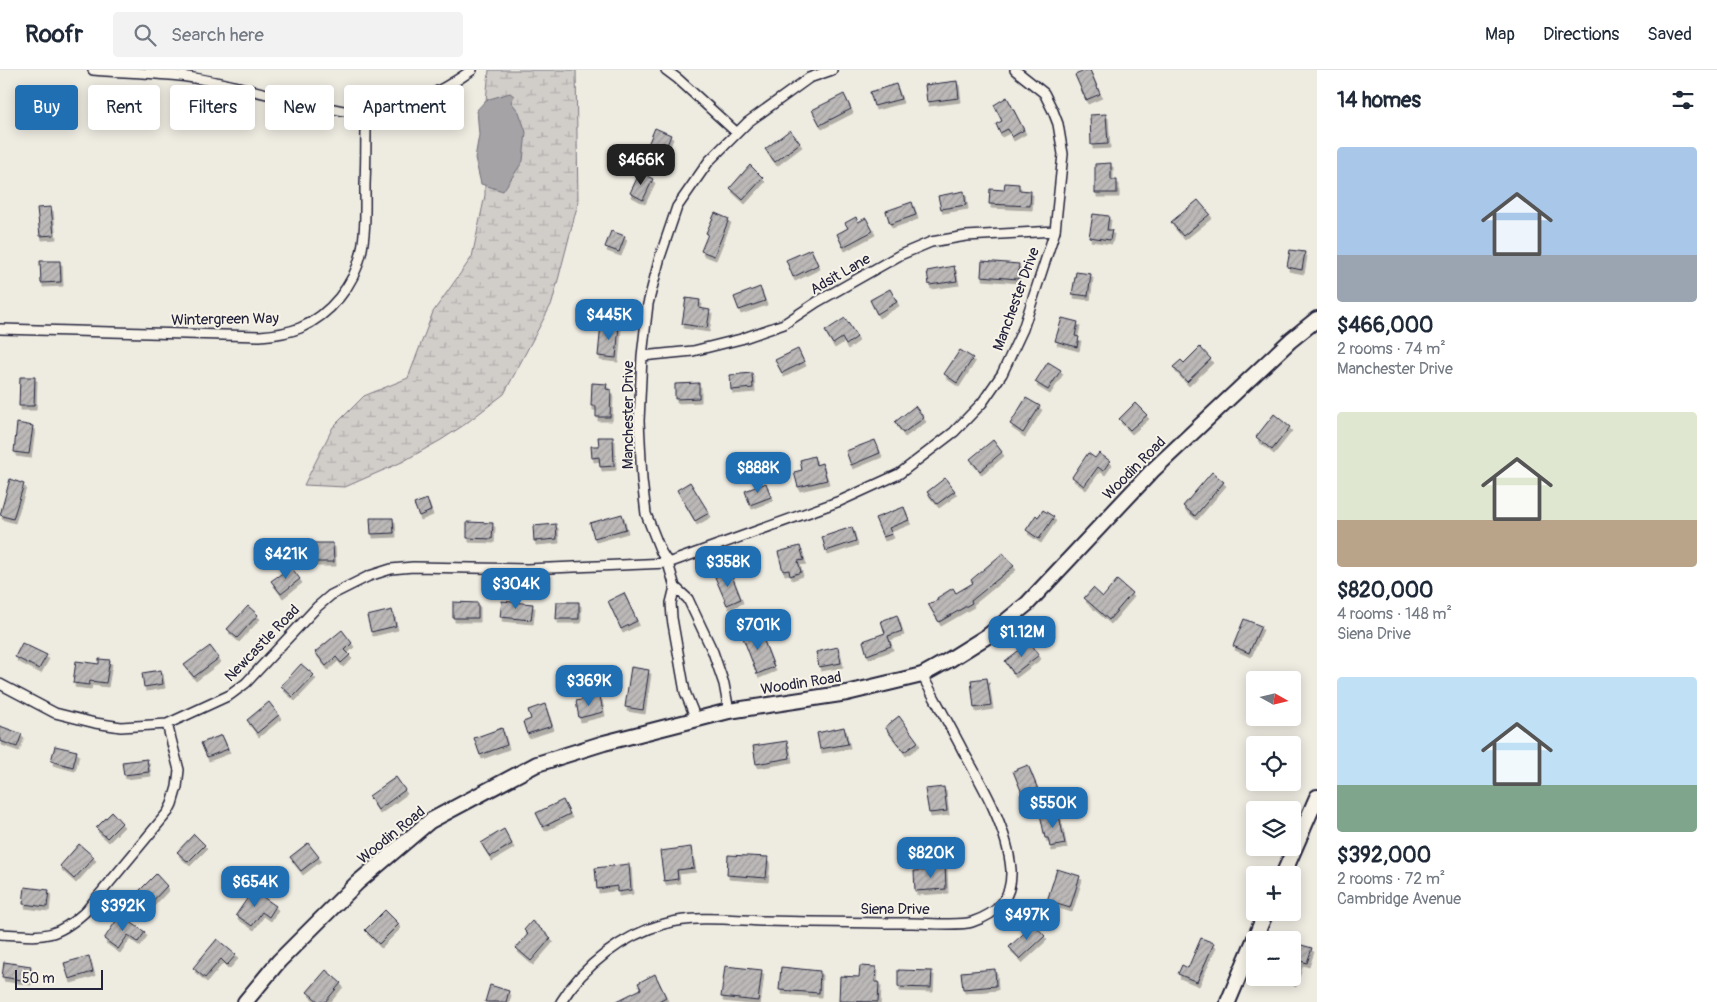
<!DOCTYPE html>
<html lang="en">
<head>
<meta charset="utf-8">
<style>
  body { margin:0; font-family:Pangolin,sans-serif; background:#f2f2f3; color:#1f2937; height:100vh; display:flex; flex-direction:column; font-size:19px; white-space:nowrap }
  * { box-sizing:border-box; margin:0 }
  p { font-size:16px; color:#747a83 }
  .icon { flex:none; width:28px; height:28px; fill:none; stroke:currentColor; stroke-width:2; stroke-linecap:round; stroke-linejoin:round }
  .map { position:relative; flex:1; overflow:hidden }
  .details { display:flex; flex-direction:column; background:#fff; width:400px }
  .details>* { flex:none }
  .banner { position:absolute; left:15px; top:15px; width:475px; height:45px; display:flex; gap:10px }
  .needle { width:32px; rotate:98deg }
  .tools { position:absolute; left:1246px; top:601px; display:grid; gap:10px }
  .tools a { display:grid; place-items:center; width:55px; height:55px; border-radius:5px; background:#fff; box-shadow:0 2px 12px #0003; font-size:25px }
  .scale { position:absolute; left:15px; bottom:12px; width:88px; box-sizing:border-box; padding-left:5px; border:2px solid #22223b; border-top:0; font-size:14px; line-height:18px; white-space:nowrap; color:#22223b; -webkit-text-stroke:4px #f7f3e8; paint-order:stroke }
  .price { position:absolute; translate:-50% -42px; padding:0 11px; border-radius:10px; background:#1f6fb2; color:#fff; font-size:16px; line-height:32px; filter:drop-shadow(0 1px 2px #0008) }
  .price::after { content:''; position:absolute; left:50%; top:30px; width:15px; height:11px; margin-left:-8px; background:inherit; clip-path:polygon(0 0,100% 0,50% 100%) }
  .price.active { background:#222; color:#fff }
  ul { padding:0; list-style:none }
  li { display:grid; align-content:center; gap:10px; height:265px; padding:0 20px }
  li span { display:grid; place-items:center; height:155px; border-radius:5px; color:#555 }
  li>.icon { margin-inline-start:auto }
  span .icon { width:90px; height:90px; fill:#fffc; stroke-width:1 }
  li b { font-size:21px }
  h2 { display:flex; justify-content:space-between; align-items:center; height:60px; padding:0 20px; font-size:21px }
  .pill { padding:0 18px; border-radius:5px; background:#fff; box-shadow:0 2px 12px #0003; font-size:18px; line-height:45px }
  .pill.active { background:#1f6fb2; color:#fff }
  header { display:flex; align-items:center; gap:30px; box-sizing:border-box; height:70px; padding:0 25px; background:#fff; border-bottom:1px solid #e0e1e3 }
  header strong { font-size:24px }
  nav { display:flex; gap:28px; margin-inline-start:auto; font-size:18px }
  .search { width:350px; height:45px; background:#f2f2f3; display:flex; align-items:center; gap:12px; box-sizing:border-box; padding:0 18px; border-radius:5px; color:#747a83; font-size:19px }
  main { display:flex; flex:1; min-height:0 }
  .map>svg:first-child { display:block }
</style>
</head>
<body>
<header>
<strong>Roofr</strong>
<div class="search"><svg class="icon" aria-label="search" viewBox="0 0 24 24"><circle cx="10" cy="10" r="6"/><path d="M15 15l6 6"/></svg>Search here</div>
<nav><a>Map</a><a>Directions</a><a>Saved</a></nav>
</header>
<main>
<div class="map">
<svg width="1317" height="932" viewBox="0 0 1317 932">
  <defs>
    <pattern id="wetland-marsh" width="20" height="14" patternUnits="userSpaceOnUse" patternTransform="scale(1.25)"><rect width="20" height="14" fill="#d1cdc9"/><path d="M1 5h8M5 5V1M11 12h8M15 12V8" fill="none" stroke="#b3b0ae"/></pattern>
    <pattern id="building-hatch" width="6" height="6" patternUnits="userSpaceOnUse" patternTransform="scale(1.25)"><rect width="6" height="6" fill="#bbb8b7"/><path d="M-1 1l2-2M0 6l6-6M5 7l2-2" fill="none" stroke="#a09e9e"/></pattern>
    <filter id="shadow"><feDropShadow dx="2" dy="4" stdDeviation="0" flood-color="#0004"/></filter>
  </defs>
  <rect width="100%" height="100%" fill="#eeebe1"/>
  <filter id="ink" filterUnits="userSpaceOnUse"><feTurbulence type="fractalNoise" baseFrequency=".02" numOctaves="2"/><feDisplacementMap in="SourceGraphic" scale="10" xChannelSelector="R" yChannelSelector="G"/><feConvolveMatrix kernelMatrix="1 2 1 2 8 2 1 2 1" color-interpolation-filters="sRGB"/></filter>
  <g filter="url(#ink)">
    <!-- wetland -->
    <path fill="url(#wetland-marsh)" stroke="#7a7882" d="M489 0H576L578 133 552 233 504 324 464 355 441 370 402 392 345 417 304 415 333 357 364 326 408 308 433 242 472 187 485 125V41Z"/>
    <!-- water -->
    <path fill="#a6a3a6" stroke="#716f7b" d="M510 23 514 26 511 32 519 42 526 62 523 91 503 121 481 114 475 88 479 65 477 40 486 30Z"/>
    <!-- building -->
    <path fill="url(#building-hatch)" stroke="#22223b" filter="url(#shadow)" d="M1087 0H1090L1100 24 1086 30 1075 5Z
      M957 11 959 28 927 32 925 15Z
      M896 14 901 29 874 36 870 22Z
      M844 24 851 39 820 55 812 40Z
      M1007 27 1024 60 1012 67 1008 59 1000 63 996 54 1002 51 994 35Z
      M1106 44 1108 74 1091 75 1090 45Z
      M655 58 671 65 661 90 644 84Z
      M790 60 800 73 775 92 765 79Z
      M1111 93V110H1117V123H1095V94Z
      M750 95 763 108 743 130 730 118Z
      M640 102 653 109 643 130 630 123Z
      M1005 113 1019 114V120L1031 121 1030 136 989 134 990 119 1004 120Z
      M964 121 966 135 941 139 938 126Z
      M1198 130 1210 144 1183 166 1171 152Z
      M912 132 916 145 890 154 886 141Z
      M51 137 54 165 40 166 37 138Z
      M715 143 729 149 714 186 701 181 708 164 706 163Z
      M1093 144 1109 146 1107 160H1112L1110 170 1089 167Z
      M856 147 858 152 866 148 873 161 843 177 837 164 848 158 845 153Z
      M611 161 625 166 619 182 605 177Z
      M811 179 818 195 793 207 786 190Z
      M1290 180 1305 182 1302 200 1287 197Z
      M40 191H60L61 212 41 213Z
      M982 191 1019 194 1018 209 981 206Z
      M954 196 957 211 929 215 927 201Z
      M1076 202 1091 204 1088 226 1072 224Z
      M760 217 765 231 739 240 734 227Z
      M890 219 897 232 877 244 870 230Z
      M686 228 700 230 699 238 710 240 707 258 682 254Z
      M845 248 857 267 846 275 842 268 833 274 825 261Z
      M1062 248 1078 252 1075 266 1079 267 1077 277 1055 271Z
      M601 254 619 255 616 288 598 286Z
      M1200 277 1211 289 1187 312 1173 297 1181 290 1184 293Z
      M798 279 804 292 782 303 775 290Z
      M960 280 973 288 957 313 944 304Z
      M1048 292 1061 300 1048 320 1035 312Z
      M752 303 753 318 731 320 730 305Z
      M20 307H35L34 336H19Z
      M592 313 607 314 606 319 611 320 610 347H596V336H591Z
      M699 313V328L675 329V314Z
      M1026 328 1040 336 1023 363 1010 354Z
      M1135 333 1147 345 1130 360 1119 349Z
      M915 336 924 348 903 363 895 352Z
      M1274 344 1290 357 1272 380 1256 367Z
      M17 353 33 356 29 384 14 382Z
      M598 367H613L614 396 600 397 599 387 592 388 591 376H599Z
      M875 370 880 383 851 395 846 381Z
      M993 370 1002 382 980 401 970 389Z
      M1088 383 1095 388 1099 383 1110 391 1103 401 1098 397 1084 416 1072 407Z
      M814 386 816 395 822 393 827 410 798 417 794 402 802 400 800 390Z
      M1212 402 1224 412 1195 446 1183 436Z
      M945 408 955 421 937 434 927 422Z
      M10 409 24 414 13 449 0 445Z
      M690 412 709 443 695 451 677 420Z
      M766 413 771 427 750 435 745 421Z
      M427 429 431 441 419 446 414 434Z
      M904 437 909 450 889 458 892 464 883 467 875 448Z
      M1043 440 1054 447 1039 469 1026 460 1036 445 1038 447Z
      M622 444 626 459 594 468 590 453Z
      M370 448H393L394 463 371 464Z
      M467 452 493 453 492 469 467 468Z
      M556 454 557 469 534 471 533 456Z
      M852 457 856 471 826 481 822 467Z
      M310 473H333L334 492H310Z
      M800 476 804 490 798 491 801 502 790 506 789 500 783 501 778 482Z
      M1003 483 1014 496 971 531 972 533 939 552 928 534 938 530 937 528 953 518 956 523 973 513 971 510Z
      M291 497 300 509 281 524 271 511Z
      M730 501 741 529 727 535 715 507Z
      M1117 510 1132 523 1109 550 1084 528 1093 518 1103 527Z
      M624 523 637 551 621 559 608 531Z
      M502 531 533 534 531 550 500 547Z
      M453 532 478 533V548H453Z
      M557 532H579V549H556Z
      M248 536 258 545 237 568 227 559Z
      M392 540 396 556 371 562 367 546Z
      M897 545 902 561 888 566 891 576 867 585 863 571 885 563 881 551Z
      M1244 549 1261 556 1249 583 1233 576Z
      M759 558 774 597 757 604 742 565Z
      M342 560 352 573 345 580 350 585 341 593 336 587 326 596 315 582Z
      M1030 572 1039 585 1014 604 1005 591Z
      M22 573 47 585 39 599 15 587Z
      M210 576 219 588 194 607 184 595Z
      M838 577 841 593 819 597 816 582Z
      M99 589 110 590 106 613 90 611 89 615 73 613 76 591 99 594Z
      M301 594 314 605 293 627 281 616Z
      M631 597 649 600 643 640 625 637Z
      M161 600 163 614 144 617 142 603Z
      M987 608 991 635 974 638 971 610Z
      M600 626 603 642 579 648 576 631Z
      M269 632 279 645 257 663 247 650Z
      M545 634 552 656 527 664 523 652 531 649 528 640Z
      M899 646 918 672 904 682 885 657Z
      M0 656 22 664 17 677 0 671Z
      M844 657 848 674 820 679 817 663Z
      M502 658 507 675 480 685 474 668Z
      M222 665 228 679 207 687 201 673Z
      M787 671 790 688 756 694 753 676Z
      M55 676 77 681 73 697 51 691Z
      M147 689 149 702 124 705 122 692Z
      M1028 695 1041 727 1026 733 1013 701Z
      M396 707 405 720 378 740 369 726Z
      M944 717 947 741 929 743 925 719Z
      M563 730 570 744 543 757 536 743Z
      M1058 741 1065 774 1050 777 1048 768H1045L1040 744Z
      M112 742 122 753 107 768 96 758Z
      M504 759 512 774 490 787 481 773Z
      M194 764 205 775 188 792 177 782Z
      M308 773 319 787 301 801 290 787Z
      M79 774 94 787 74 809 60 796Z
      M691 777 694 798 677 800 678 809 664 811 660 781Z
      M728 785 768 787 766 808 727 805Z
      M629 794 631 820 617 822V816L597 819 595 798Z
      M945 795 946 819 915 821 914 801 934 800 933 796Z
      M1057 799 1080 806 1070 838 1047 831Z
      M156 804 167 816 150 834 138 822Z
      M25 817 49 820 47 837 23 834Z
      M253 820 276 836 269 847 262 842 252 856 236 845Z
      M385 840 399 854 379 874 365 860Z
      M120 845 145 862 138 872 128 865 118 879 104 869Z
      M532 851 551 868 531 891 516 878 528 864 524 860Z
      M1034 854 1045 866 1020 889 1009 877Z
      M1201 868 1214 873 1197 912 1178 904 1182 895 1188 898Z
      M217 869 236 885 227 895 221 889 205 908 193 898Z
      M1298 874 1312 878 1307 893 1301 891 1294 913 1292 912V883L1295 884Z
      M89 886 93 902 69 909 64 893Z
      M4 892 31 896 29 911 2 907Z
      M725 896 762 900 758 931 721 927Z
      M860 896 876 897 875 912H879L878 932 839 931 840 906 859 907Z
      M781 897 820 901 819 923 779 920Z
      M995 899 996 916 963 919 961 902Z
      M326 900 341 913 325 932H319L307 922Z
      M898 900 932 901 931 918 898 917Z
      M655 904 666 927 657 932H615L641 919 638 913Z
      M490 915 509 921 506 932H485Z"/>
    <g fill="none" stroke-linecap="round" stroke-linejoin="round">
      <!-- street casing -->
      <g stroke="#22223b" stroke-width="12">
        <path id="street" d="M93 0C132 3 176 3 215 12 249 19 284 29 319 36 335 39 351 44 368 43 407 40 441 22 472 0
          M666 0 678 9 737 63
          M0 259 260 266C273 265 288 263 300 258 330 245 354 215 361 184 366 161 365 138 365 115 366 91 366 67 366 43
          M642 286 693 281 741 269 784 254 817 232 900 185 931 172 966 166 1055 161
          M675 517 688 529 713 582 724 614 729 641
          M0 614 55 643 95 653 121 657 167 654 230 625 246 613 317 537 331 525 369 506 391 499 413 497 527 499 668 493 840 431 899 404 954 362 982 333 1002 304 1023 259 1055 161 1063 84 1058 54 1053 41 1044 23 1015 0
          M696 649 685 622 672 548 671 533 675 517 668 493 661 482 646 444 642 410 639 351 642 286 648 234 660 187 677 137 709 91 748 52 809 8 832 0
          M0 864C41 866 53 871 85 842L168 742 172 734 177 717 179 700 167 654
          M561 932C583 896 623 865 664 854 696 845 732 850 765 851 814 852 863 853 912 853 926 853 961 856 972 852 999 843 1012 828 1011 800 1008 759 983 716 963 681 950 656 936 631 922 605"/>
      </g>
      <!-- secondary casing -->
      <g stroke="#22223b" stroke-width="18">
        <path id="secondary" d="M1283 805 1317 727
          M245 932 279 891 357 813 430 751 537 694 604 673 729 641 847 623 922 605 949 590 989 565 1027 534 1152 401 1291 270 1317 249
          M1228 932 1266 842"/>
      </g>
      <!-- street -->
      <use href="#street" stroke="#f7f3e8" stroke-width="9"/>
      <!-- secondary -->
      <use href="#secondary" stroke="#f7f3e8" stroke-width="14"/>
    </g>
  </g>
  <g text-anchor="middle" stroke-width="4" stroke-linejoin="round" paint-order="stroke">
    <!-- street labels -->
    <g font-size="15" fill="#22223b" stroke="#f7f3e8">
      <text transform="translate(840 204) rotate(-30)" y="5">Adsit Lane</text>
      <text transform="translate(1016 229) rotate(-70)" y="5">Manchester Drive</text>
      <text transform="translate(225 249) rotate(-1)" y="5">Wintergreen Way</text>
      <text transform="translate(628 345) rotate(-90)" y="5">Manchester Drive</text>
      <text transform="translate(1134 398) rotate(-45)" y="5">Woodin Road</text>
      <text transform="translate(262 573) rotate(-46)" y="5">Newcastle Road</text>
      <text transform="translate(801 613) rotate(-9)" y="5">Woodin Road</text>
      <text transform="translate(391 765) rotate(-39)" y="5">Woodin Road</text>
      <text x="895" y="844">Siena Drive</text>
    </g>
  </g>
</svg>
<div class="tools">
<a><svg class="needle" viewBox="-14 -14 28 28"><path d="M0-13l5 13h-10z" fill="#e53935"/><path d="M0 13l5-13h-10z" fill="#747a83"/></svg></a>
<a><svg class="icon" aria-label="locate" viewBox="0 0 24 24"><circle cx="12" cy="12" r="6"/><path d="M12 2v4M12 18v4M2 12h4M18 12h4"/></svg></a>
<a><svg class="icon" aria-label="layers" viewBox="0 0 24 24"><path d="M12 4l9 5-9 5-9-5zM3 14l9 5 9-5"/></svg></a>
<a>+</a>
<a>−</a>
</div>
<div class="scale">50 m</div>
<b class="price active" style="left:641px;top:116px">$466K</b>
<b class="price" style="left:609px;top:271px">$445K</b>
<b class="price" style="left:758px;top:424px">$888K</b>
<b class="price" style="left:286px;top:510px">$421K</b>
<b class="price" style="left:728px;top:518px">$358K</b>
<b class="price" style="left:516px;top:540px">$304K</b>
<b class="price" style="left:758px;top:581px">$701K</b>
<b class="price" style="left:1022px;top:588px">$1.12M</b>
<b class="price" style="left:589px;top:637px">$369K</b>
<b class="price" style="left:1053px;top:759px">$550K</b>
<b class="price" style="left:931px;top:809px">$820K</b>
<b class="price" style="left:255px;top:838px">$654K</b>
<b class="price" style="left:123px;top:862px">$392K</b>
<b class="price" style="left:1027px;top:871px">$497K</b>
<div class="banner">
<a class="pill active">Buy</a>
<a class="pill">Rent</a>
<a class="pill">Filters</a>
<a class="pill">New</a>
<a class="pill">Apartment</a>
</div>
</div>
<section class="details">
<h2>14 homes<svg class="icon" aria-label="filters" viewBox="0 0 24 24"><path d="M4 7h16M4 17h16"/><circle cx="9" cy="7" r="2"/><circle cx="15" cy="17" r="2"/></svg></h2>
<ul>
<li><span style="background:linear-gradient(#a9c7e8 70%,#9aa5b1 0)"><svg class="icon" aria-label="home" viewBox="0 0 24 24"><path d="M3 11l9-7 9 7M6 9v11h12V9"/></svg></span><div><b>$466,000</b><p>2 rooms · 74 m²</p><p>Manchester Drive</p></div></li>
<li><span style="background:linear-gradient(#dfe7d0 70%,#b9a48a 0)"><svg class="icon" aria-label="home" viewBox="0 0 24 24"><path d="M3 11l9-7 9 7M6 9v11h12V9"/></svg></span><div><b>$820,000</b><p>4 rooms · 148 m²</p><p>Siena Drive</p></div></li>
<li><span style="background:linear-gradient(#bfe0f5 70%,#7fa58c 0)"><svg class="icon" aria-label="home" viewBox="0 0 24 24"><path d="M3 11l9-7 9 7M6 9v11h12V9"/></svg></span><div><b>$392,000</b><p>2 rooms · 72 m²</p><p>Cambridge Avenue</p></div></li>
</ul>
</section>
</main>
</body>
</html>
